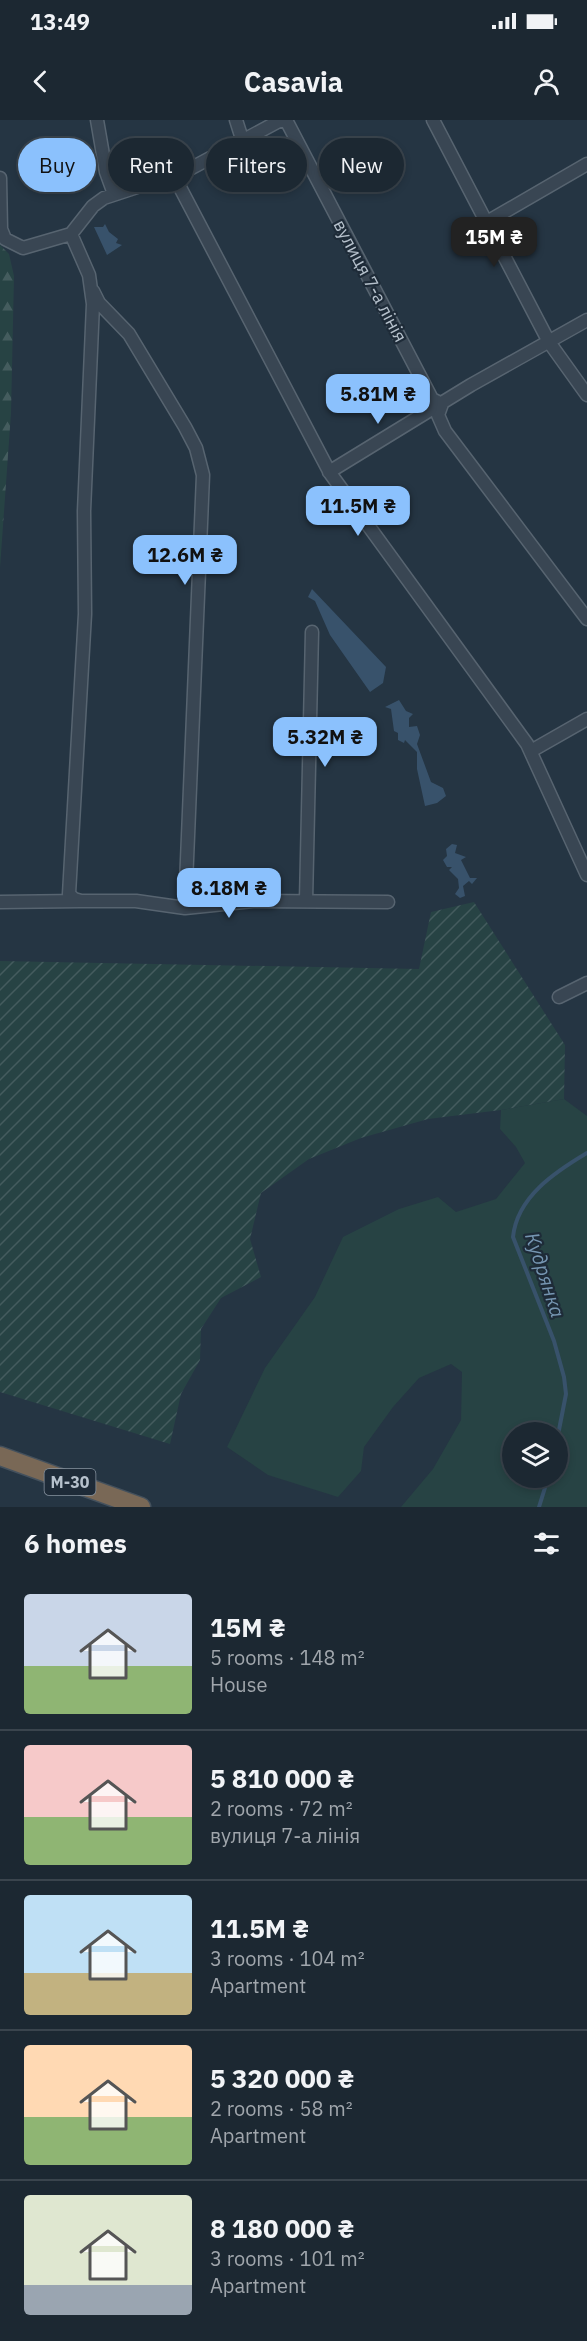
<!DOCTYPE html>
<html lang="en">
<head>
<meta charset="utf-8">
<style>
  body { margin:0; font-family:"IBM Plex Sans",sans-serif; background:#29343e; color:#f1f3f6; height:100vh; display:flex; flex-direction:column; font-size:22px; white-space:nowrap }
  * { box-sizing:border-box; margin:0 }
  p { font-size:20px; color:#a0a6ac }
  .icon { flex:none; width:33px; height:33px; fill:none; stroke:currentColor; stroke-width:2; stroke-linecap:round; stroke-linejoin:round }
  .map { position:relative; height:1387px; overflow:hidden }
  .panel { display:flex; flex-direction:column; background:#1c2832; flex:1 }
  .panel>* { flex:none }
  .hud { position:absolute; left:18px; top:18px; width:552px; height:54px; display:flex; gap:12px }
  .controls { position:absolute; left:502px; top:1302px; display:grid; gap:12px }
  .controls a { display:grid; place-items:center; width:66px; height:66px; border-radius:50%; background:#1c2832; box-shadow:0 3px 9px #0003,0 0 0 2px #3a444d; font-size:30px }
  .price { position:absolute; translate:-50% -51px; padding:0 14px; border-radius:12px; background:#8bc1fd; color:#111; font-size:20px; line-height:39px; filter:drop-shadow(0 2px 3px #0008) }
  .price::after { content:''; position:absolute; left:50%; top:36px; width:18px; height:14px; margin-left:-9px; background:inherit; clip-path:polygon(0 0,100% 0,50% 100%) }
  .price.current { background:#222; color:#fff }
  ul { padding:0; list-style:none }
  li { display:flex; align-items:center; gap:18px; height:150px; padding:0 24px }
  li+li { border-top:2px solid #3a444d }
  li span { display:grid; place-items:center; flex:none; width:168px; height:120px; border-radius:6px; color:#555 }
  li>.icon { margin-inline-start:auto }
  span .icon { width:72px; height:72px; fill:#fffc; stroke-width:1 }
  li b { font-size:26px }
  h2 { display:flex; justify-content:space-between; align-items:center; height:72px; padding:0 24px; font-size:26px }
  .pill { padding:0 21px; border-radius:27px; background:#1c2832; box-shadow:0 3px 9px #0003,0 0 0 2px #3a444d; font-size:21px; line-height:54px }
  .pill.current { background:#8bc1fd; color:#111 }
  .status { display:flex; justify-content:space-between; align-items:center; height:42px; padding:0 30px; background:#1c2832; direction:ltr }
  .status svg { height:16px; fill:currentColor }
  header { display:flex; justify-content:space-between; align-items:center; height:78px; padding:0 24px; background:#1c2832; font-size:27px; font-weight:700 }
  .map>svg:first-child { display:block }
</style>
</head>
<body>
<div class="status"><b>13:49</b><svg viewBox="0 0 49 12"><path d="M0 12V9h3v3zM5 12V6h3v6zM10 12V3h3v9zM15 12V0h3v12zM26 1h20v11H26zM47 4h2v5h-2z"/></svg></div>
<header><svg class="icon" aria-label="back" viewBox="0 0 24 24"><path d="M15 5l-7 7 7 7"/></svg>Casavia<svg class="icon" aria-label="person" viewBox="0 0 24 24"><circle cx="12" cy="8" r="4"/><path d="M4 21q1-7 8-7t8 7"/></svg></header>
<div class="map">
<svg width="587" height="1387" viewBox="0 0 587 1387">
  <defs>
    <pattern id="forest-firs" width="22" height="20" patternUnits="userSpaceOnUse" patternTransform="scale(1.5)"><rect width="22" height="20" fill="#274344"/><path d="M5 1l3.5 6h-7zM16 11l3.5 6h-7z" fill="#445c5e"/></pattern>
    <pattern id="garden-furrows" width="10" height="10" patternUnits="userSpaceOnUse" patternTransform="scale(1.5)"><rect width="10" height="10" fill="#274344"/><path d="M-1 1l2-2M0 10L10 0M9 11l2-2" fill="none" stroke="#445c5e"/></pattern>
  </defs>
  <rect width="100%" height="100%" fill="#253543"/>
  <!-- green -->
  <path fill="#274344" fill-rule="evenodd" d="M564 979 587 996V1387H401L433 1349 461 1300 462 1252 451 1244 419 1258 393 1287 364 1327 361 1351 338 1377 268 1355 227 1327 265 1248 315 1177 343 1117 399 1089 438 1077 456 1092 496 1079 525 1043 516 1027 500 1009 501 990ZM513 1312H558V1358H513Z"/>
  <!-- forest -->
  <path fill="url(#forest-firs)" d="M0 125 9 134 14 156 11 293 0 448Z"/>
  <!-- garden -->
  <path fill="url(#garden-furrows)" d="M474 782 565 925 564 979 501 990 428 999 361 1018 309 1039 261 1073 250 1119 261 1157 221 1178 201 1209 200 1240 181 1274 170 1324 0 1272V841L419 849 431 792Z"/>
  <!-- water -->
  <path fill="#38526b" d="M105 104 109 112 118 119 116 123 122 125 107 135 94 107H103Z
    M312 469 386 547 383 563 370 572 330 515 315 481 308 477Z
    M399 580 406 591 413 594 409 598V607L417 606 420 615 417 624 431 662 443 668 446 676 437 683 425 686 417 649V632L405 620 404 623 398 620V613L394 611 391 589 385 587Z
    M452 724 457 725 455 733 466 737 461 740 470 758H477L472 764 469 761 463 766 465 776 460 778 455 774 459 768 458 759 449 750 452 747H447L443 740 447 736 446 729Z"/>
  <g fill="none" stroke-linecap="round" stroke-linejoin="round">
    <!-- stream -->
    <path stroke="#38526b" stroke-width="4" d="M558 1315 566 1274 564 1257 554 1221 513 1117C517 1077 555 1052 587 1033
      M539 1387 548 1358"/>
    <!-- minor casing -->
    <g stroke="#576470" stroke-width="15">
      <path id="minor" d="M97 0 106 52 114 74
        M236 0 243 22
        M286 0 432 279 442 284
        M433 0 549 222 587 275
        M174 56 330 353 527 624 587 755
        M0 58 1 109 5 119 23 128 71 114 89 155 93 184 84 391 85 494 69 774 74 779 81 781H136L185 788 253 781 388 782
        M487 102 587 44
        M71 114 93 86 104 78 186 51 281 0
        M93 171 99 183 129 214 185 307 196 328 203 355 185 788
        M442 284 438 295 445 311 587 499
        M329 352 471 265 587 200
        M531 631 587 599
        M306 781 312 512
        M0 782 80 781
        M559 877 587 863"/>
    </g>
    <!-- highway casing -->
    <g stroke="#44515d" stroke-width="21">
      <path id="highway" d="M0 1336 141 1387"/>
    </g>
    <!-- minor -->
    <use href="#minor" stroke="#394653" stroke-width="12"/>
    <!-- highway -->
    <use href="#highway" stroke="#796856" stroke-width="18"/>
  </g>
  <g text-anchor="middle" stroke-width="4.5" stroke-linejoin="round" paint-order="stroke">
    <!-- shield labels -->
    <rect fill="#1e2b38" stroke="#8894a0" stroke-width="1.5" x="44.5" y="1349" width="51" height="26" rx="4.5"/>
    <g font-size="16" font-weight="bold" fill="#b6c1cc">
      <text x="70" y="1368">М-30</text>
    </g>
    <!-- street labels -->
    <g font-size="18" fill="#b6c1cc" stroke="#1e2b38">
      <text transform="translate(370 161) rotate(62)" y="6">вулиця 7-а лінія</text>
    </g>
    <!-- water labels -->
    <g font-size="20" font-style="italic" fill="#7595b1" stroke="#1e2b38">
      <text transform="translate(545 1155) rotate(72)" y="7">Кудрянка</text>
    </g>
  </g>
</svg>
<div class="controls">
<a><svg class="icon" aria-label="layers" viewBox="0 0 24 24"><path d="M12 4l9 5-9 5-9-5zM3 14l9 5 9-5"/></svg></a>
</div>
<b class="price current" style="left:494px;top:148px">15M ₴</b>
<b class="price" style="left:378px;top:305px">5.81M ₴</b>
<b class="price" style="left:358px;top:417px">11.5M ₴</b>
<b class="price" style="left:185px;top:466px">12.6M ₴</b>
<b class="price" style="left:325px;top:648px">5.32M ₴</b>
<b class="price" style="left:229px;top:799px">8.18M ₴</b>
<div class="hud">
<a class="pill current">Buy</a>
<a class="pill">Rent</a>
<a class="pill">Filters</a>
<a class="pill">New</a>
</div>
</div>
<section class="panel">
<h2>6 homes<svg class="icon" aria-label="filters" viewBox="0 0 24 24"><path d="M4 7h16M4 17h16"/><circle cx="9" cy="7" r="2"/><circle cx="15" cy="17" r="2"/></svg></h2>
<ul>
<li><span style="background:linear-gradient(#c9d6e8 60%,#8fb573 0)"><svg class="icon" aria-label="home" viewBox="0 0 24 24"><path d="M3 11l9-7 9 7M6 9v11h12V9"/></svg></span><div><b>15M ₴</b><p>5 rooms · 148 m²</p><p>House</p></div></li>
<li><span style="background:linear-gradient(#f6c9c9 60%,#8fb573 0)"><svg class="icon" aria-label="home" viewBox="0 0 24 24"><path d="M3 11l9-7 9 7M6 9v11h12V9"/></svg></span><div><b>5 810 000 ₴</b><p>2 rooms · 72 m²</p><p>вулиця 7-а лінія</p></div></li>
<li><span style="background:linear-gradient(#bfe0f5 65%,#c2b280 0)"><svg class="icon" aria-label="home" viewBox="0 0 24 24"><path d="M3 11l9-7 9 7M6 9v11h12V9"/></svg></span><div><b>11.5M ₴</b><p>3 rooms · 104 m²</p><p>Apartment</p></div></li>
<li><span style="background:linear-gradient(#ffd9b3 60%,#8fb573 0)"><svg class="icon" aria-label="home" viewBox="0 0 24 24"><path d="M3 11l9-7 9 7M6 9v11h12V9"/></svg></span><div><b>5 320 000 ₴</b><p>2 rooms · 58 m²</p><p>Apartment</p></div></li>
<li><span style="background:linear-gradient(#dfe7d0 75%,#9aa5b1 0)"><svg class="icon" aria-label="home" viewBox="0 0 24 24"><path d="M3 11l9-7 9 7M6 9v11h12V9"/></svg></span><div><b>8 180 000 ₴</b><p>3 rooms · 101 m²</p><p>Apartment</p></div></li>
</ul>
</section>
</body>
</html>
